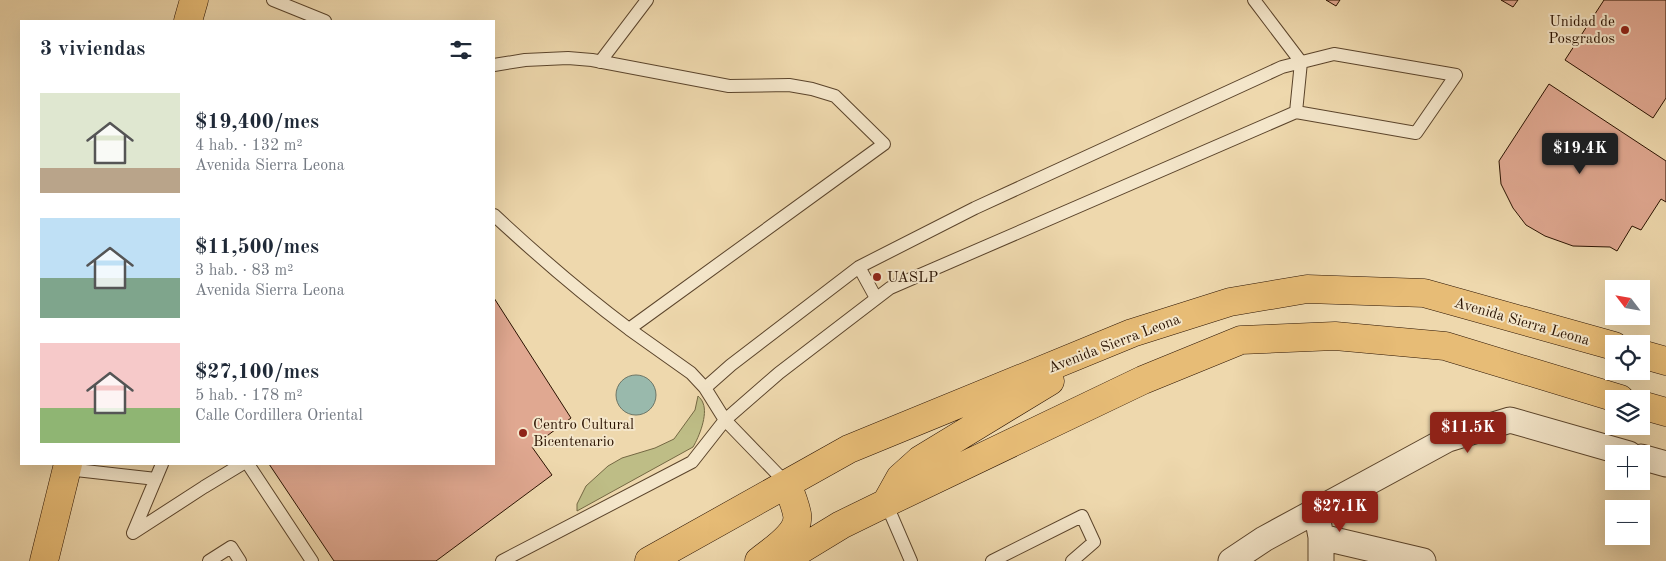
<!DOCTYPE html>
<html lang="es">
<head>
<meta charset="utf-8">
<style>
  body { margin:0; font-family:"Old Standard TT",serif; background:#f6f6f7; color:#1f2937; height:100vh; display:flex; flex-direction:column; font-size:19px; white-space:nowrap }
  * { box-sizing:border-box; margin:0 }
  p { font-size:16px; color:#747a83 }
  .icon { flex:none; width:28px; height:28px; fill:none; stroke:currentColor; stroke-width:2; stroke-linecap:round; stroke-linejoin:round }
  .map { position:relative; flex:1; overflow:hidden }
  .panel { position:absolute; left:20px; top:20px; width:475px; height:445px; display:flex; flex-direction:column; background:#fff; border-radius:0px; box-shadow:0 5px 20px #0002 }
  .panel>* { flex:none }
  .needle { width:32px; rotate:301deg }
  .controls { position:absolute; left:1605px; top:280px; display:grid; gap:10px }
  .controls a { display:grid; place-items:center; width:45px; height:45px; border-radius:0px; background:#fff; box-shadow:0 5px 20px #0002; font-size:25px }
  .price { position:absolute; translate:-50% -42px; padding:0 11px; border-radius:5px; background:#8f2418; color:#fff; font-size:16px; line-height:32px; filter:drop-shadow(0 1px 2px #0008) }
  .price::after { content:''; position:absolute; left:50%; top:30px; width:15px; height:11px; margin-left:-8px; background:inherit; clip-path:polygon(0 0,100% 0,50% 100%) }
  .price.active { background:#222; color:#fff }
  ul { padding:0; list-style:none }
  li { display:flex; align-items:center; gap:15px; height:125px; padding:0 20px }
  li span { display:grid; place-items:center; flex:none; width:140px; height:100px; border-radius:0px; color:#555 }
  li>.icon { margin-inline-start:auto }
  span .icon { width:60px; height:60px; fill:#fffc; stroke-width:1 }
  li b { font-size:21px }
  h2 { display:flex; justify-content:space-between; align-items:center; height:60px; padding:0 20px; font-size:21px }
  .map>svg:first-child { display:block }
</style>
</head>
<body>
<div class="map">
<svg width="1666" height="561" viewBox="0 0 1666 561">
  <rect width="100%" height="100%" fill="#eed8ad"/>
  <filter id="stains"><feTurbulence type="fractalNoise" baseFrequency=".004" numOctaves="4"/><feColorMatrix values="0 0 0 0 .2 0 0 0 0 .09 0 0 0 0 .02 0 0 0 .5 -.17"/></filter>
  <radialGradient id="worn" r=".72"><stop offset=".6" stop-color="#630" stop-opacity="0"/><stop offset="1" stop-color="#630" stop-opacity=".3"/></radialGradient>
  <!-- green -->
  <path fill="#bebd86" stroke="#746843" d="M698 396C700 398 702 400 703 403 708 415 699 437 693 447L577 511V504L586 486 608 466 622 458 655 448 674 439 695 410Z"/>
  <!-- water -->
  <path fill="#99b9ac" stroke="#6d7667" d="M616 395a20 20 0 1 1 40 0a20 20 0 1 1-40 0Z"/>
  <!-- building -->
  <path fill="#e0a891" stroke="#2a1200" d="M1326 0H1340L1336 6Z
    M1501 0H1518L1513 7Z
    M1604 0H1666V98L1653 118 1565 60Z
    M1549 84 1666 161V202L1661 199 1641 230 1632 226 1617 251 1610 247 1573 246 1545 236 1526 225 1513 208 1501 184 1499 161Z
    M494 298 571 418 532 447 552 475 436 561H334L269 464H494Z"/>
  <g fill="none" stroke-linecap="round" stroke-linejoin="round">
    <!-- service casing -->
    <g stroke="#5b442b" stroke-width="14">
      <path id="service" d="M273 0 325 21
        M1254 0 1301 62 1296 112
        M600 62 647 0
        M494 65 525 60 568 58 592 60 729 86 789 85 812 89 835 96 884 144 629 329 691 373 705 388 725 420 787 484
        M494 215C537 255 582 294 629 329
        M859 267 876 298
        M162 464 133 533 204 487 242 464
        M248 464 312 561
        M67 469 156 479
        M886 503 911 561
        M209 561 231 547 240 561
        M502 561 692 462 725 420 779 373 890 288 1296 112 1416 133 1456 75 1334 54 1282 67 975 208 859 267 731 365 705 388
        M992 561 1082 516 1094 542 1072 561"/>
    </g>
    <!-- minor casing -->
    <g stroke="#5b442b" stroke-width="27">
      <path id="minor" d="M1641 457 1666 464
        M1318 521 1321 537V561
        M1321 537 1423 561
        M1231 561 1264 539 1448 439 1510 420 1629 454"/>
    </g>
    <!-- primary casing -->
    <g stroke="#2a1200" stroke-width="29">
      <path id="primary" d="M188 21 194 0
        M44 561 68 464"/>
    </g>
    <!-- trunk casing -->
    <g stroke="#2a1200" stroke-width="29">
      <path id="trunk" d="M1641 354 1666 361
        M1641 405 1666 412
        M886 503 900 478 920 460 1050 381
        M649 561 849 449 1132 333 1230 302 1307 289 1424 293 1614 346
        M759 561C771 551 801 533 797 514 795 504 791 494 787 484
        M782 561 841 525 886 503 1143 380 1241 340 1335 336 1445 346 1620 399"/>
    </g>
    <!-- service -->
    <use href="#service" stroke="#f4e6ca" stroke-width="12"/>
    <!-- minor -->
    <use href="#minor" stroke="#f4e6ca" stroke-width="25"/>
    <!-- primary -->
    <use href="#primary" stroke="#e7bc76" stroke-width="28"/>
    <!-- trunk -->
    <use href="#trunk" stroke="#e7bc76" stroke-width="28"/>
  </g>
  <!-- markers -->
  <g fill="#8f2418" stroke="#f4e6ca" stroke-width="2">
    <circle cx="1625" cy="30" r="5"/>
    <circle cx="877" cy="277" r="5"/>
    <circle cx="523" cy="433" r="5"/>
  </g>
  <g text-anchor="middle" stroke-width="4" stroke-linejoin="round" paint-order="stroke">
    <!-- poi labels -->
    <g font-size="15" fill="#2a1200" stroke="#f4e6ca" text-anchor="start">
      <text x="1615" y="26" text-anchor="end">Unidad de<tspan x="1615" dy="17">Posgrados</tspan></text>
      <text x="887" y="282">UASLP</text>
      <text x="533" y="429">Centro Cultural<tspan x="533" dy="17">Bicentenario</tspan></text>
    </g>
    <!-- street labels -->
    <g font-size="15" fill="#2a1200" stroke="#f4e6ca">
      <text transform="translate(1522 321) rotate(16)" y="5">Avenida Sierra Leona</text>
      <text transform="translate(1114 343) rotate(-21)" y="5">Avenida Sierra Leona</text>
    </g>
  </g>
  <rect width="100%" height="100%" filter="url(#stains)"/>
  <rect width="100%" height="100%" fill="url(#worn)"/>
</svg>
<div class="controls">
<a><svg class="needle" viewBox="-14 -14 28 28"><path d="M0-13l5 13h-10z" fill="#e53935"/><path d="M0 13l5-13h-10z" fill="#747a83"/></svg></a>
<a><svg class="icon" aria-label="locate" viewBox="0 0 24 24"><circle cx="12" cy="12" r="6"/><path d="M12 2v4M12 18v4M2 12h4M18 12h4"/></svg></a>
<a><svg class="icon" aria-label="layers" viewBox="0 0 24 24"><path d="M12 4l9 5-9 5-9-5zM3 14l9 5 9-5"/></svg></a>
<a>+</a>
<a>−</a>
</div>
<b class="price active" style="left:1580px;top:175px">$19.4K</b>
<b class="price" style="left:1468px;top:454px">$11.5K</b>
<b class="price" style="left:1340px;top:533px">$27.1K</b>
<section class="panel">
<h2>3 viviendas<svg class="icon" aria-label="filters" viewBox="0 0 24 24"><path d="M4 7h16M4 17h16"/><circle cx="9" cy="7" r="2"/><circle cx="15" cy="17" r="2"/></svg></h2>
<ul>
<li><span style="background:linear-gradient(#dfe7d0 75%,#b9a48a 0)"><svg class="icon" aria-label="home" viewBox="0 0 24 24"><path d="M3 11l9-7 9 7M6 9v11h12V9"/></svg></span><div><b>$19,400/mes</b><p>4 hab. · 132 m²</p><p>Avenida Sierra Leona</p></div></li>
<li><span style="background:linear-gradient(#bfe0f5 60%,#7fa58c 0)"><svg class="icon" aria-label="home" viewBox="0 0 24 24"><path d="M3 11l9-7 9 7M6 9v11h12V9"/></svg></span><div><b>$11,500/mes</b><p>3 hab. · 83 m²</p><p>Avenida Sierra Leona</p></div></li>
<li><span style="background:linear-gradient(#f6c9c9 65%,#8fb573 0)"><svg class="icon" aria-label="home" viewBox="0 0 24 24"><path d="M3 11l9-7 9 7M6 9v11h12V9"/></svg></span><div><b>$27,100/mes</b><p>5 hab. · 178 m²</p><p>Calle Cordillera Oriental</p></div></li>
</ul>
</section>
</div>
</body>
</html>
